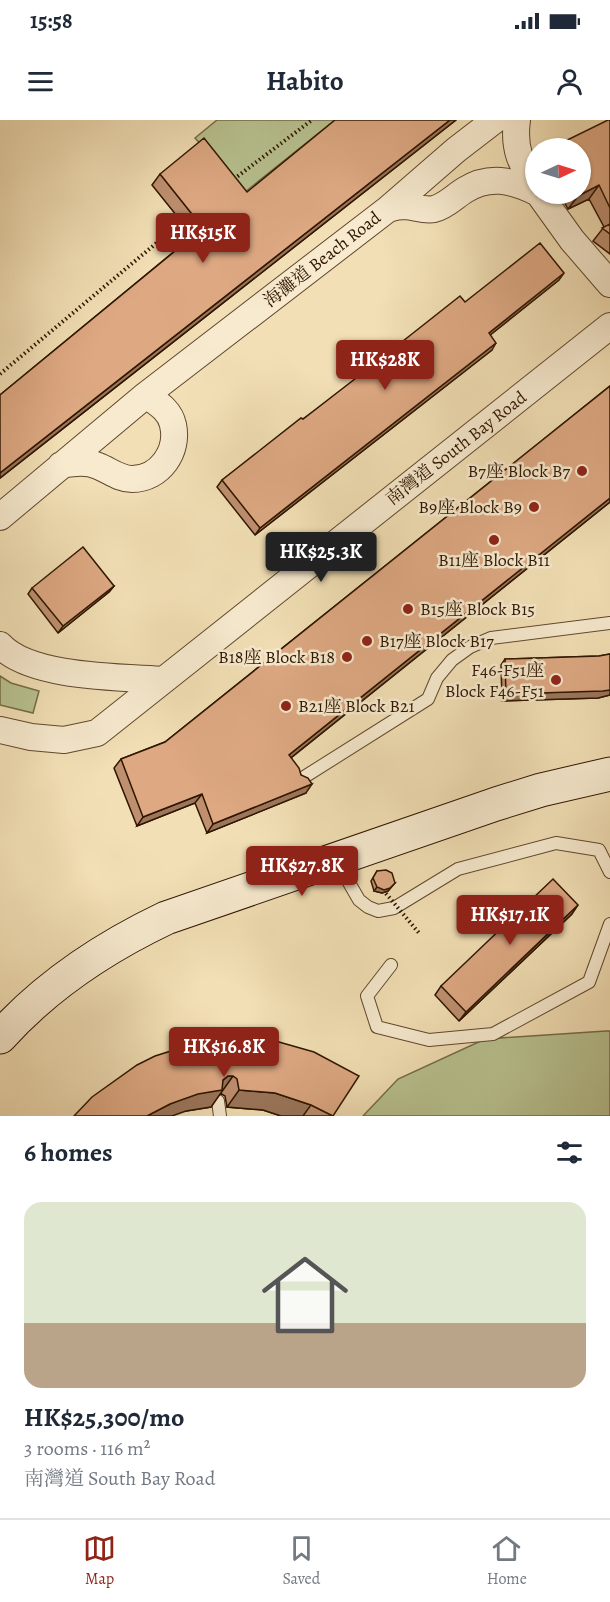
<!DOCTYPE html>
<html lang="en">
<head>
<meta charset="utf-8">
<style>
  body { margin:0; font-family:Alegreya,"Noto Serif TC",serif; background:#f6f6f7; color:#1f2937; height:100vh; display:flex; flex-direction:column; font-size:22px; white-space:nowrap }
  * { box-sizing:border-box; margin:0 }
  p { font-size:20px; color:#747a83 }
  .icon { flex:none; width:33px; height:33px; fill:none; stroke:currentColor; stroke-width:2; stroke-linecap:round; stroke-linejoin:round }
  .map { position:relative; height:996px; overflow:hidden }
  .details { display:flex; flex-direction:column; background:#fff; flex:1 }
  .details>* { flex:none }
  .needle { width:39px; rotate:86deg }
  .controls { position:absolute; left:525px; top:18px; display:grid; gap:12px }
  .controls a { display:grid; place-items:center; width:66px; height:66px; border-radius:50%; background:#fff; box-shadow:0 2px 4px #0004; font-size:30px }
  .price { position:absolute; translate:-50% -51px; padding:0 14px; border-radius:6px; background:#8f2418; color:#fff; font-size:20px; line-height:39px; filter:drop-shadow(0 2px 3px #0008) }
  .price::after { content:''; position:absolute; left:50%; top:36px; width:18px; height:14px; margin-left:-9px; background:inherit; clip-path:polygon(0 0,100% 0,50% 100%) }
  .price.selected { background:#222; color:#fff }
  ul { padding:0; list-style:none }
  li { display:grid; align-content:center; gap:12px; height:318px; padding:0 24px }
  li+li { border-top:2px solid #e0e1e3 }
  li span { display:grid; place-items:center; height:186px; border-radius:18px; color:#555 }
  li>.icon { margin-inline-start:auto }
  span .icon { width:108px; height:108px; fill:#fffc; stroke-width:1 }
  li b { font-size:26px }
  h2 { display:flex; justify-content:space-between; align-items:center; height:72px; padding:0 24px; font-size:26px }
  .status { display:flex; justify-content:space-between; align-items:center; height:42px; padding:0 30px; background:#fff; direction:ltr }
  .status svg { height:16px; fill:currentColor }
  header { display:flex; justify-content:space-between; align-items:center; height:78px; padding:0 24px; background:#fff; font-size:27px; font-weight:700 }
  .tab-bar { display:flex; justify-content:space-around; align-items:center; height:84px; border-top:2px solid #e0e1e3; background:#fff; font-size:16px; color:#747a83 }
  .tab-bar a { display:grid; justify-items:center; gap:3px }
  .tab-bar .selected { color:#8f2418 }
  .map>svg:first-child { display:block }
</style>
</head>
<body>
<div class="status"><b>15:58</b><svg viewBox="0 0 49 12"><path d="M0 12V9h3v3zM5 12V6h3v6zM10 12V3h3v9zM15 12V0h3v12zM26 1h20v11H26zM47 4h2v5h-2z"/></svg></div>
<header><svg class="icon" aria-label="menu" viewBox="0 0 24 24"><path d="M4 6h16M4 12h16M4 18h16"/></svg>Habito<svg class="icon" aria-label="person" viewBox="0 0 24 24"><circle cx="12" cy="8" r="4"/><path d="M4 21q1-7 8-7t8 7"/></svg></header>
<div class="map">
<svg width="610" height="996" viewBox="0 0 610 996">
  <rect width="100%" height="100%" fill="#f2dfb5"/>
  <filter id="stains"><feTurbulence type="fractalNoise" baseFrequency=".00333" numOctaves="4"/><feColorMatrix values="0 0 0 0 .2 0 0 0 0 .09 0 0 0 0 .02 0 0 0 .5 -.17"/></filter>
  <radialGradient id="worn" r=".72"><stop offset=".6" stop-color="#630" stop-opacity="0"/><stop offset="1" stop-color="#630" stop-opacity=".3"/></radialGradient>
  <!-- green -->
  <path fill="#b8c290" stroke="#746c48" stroke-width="1.5" d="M217 0H335L245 72 195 18Z
    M0 556 11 563 39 571 33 593 0 585Z
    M606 911H610V996H363L398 959 485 919Z"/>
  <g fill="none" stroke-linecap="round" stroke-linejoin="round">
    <!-- lane casing -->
    <g stroke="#60482d" stroke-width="14">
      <path id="lane" d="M301 659 428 579 437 558 452 540 470 527 491 518 610 503
        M336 740 359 780 368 787 378 791 394 788 458 749 556 723 599 730 610 752
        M391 845 367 876 377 907 429 920 493 914 589 862 610 804
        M218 981 220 996"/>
    </g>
    <!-- street casing -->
    <g stroke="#60482d" stroke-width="28">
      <path id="street" d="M517 0C513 30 521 43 536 68
        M539 74 572 120 610 164
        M388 89C394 87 400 86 406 86 416 87 425 91 434 89 446 86 455 76 465 70 489 55 512 60 536 72
        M61 345C74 343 86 341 98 346 109 350 119 359 132 359 160 359 179 331 173 305 170 290 157 283 146 275
        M0 397 146 275 388 89 456 30 495 0
        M0 525C30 558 121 557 164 560
        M0 610 31 617 64 620 97 613 610 206"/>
    </g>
    <!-- secondary casing -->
    <g stroke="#2f1600" stroke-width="35">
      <path id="secondary" d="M0 917C45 867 105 827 166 798L496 684 541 670 610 654"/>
    </g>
    <!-- path -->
    <path stroke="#2f1600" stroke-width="4" stroke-dasharray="1.5 3" stroke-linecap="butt" d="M234 59 312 0
      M0 254 184 100"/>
    <!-- lane -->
    <use href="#lane" stroke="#f7eacf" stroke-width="12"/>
    <!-- street -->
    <use href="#street" stroke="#f7eacf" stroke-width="26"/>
    <!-- secondary -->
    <use href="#secondary" stroke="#f7eacf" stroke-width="33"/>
    <!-- path-bridge -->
    <path stroke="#2f1600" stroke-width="4" stroke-dasharray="1.5 3" stroke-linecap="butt" d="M383 770 419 813"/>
  </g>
  <!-- wall -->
  <path fill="#be9070" stroke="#2f1600" stroke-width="1.5" d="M456 0 0 358V275L193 116 152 65 160 54 247 72Z
    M610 0V134L593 121 604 107 589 79 568 89 560 74H580V28H553Z
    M559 160 490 215 492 230 255 415 217 367 222 360 303 299 465 182Z
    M610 266V382L291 638 301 655 306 673 207 713 195 683 137 706 114 648 121 639 165 622Z
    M114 466 109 472 58 513 28 474 32 468Z
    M610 534V575L598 578 502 581 501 545 505 539 599 536Z
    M377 751 392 766 388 771 382 773 374 771 371 761Z
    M572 794 459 901 435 875 441 866Z
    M190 925 333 996H281L263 990 227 987 225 976 220 973 211 987 186 991Z"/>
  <!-- shaded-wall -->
  <path fill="#9b765b" stroke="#2f1600" stroke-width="1.5" d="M450 0H456L0 358V353Z
    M599 65 589 79 568 89 578 76Z
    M564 153 559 160 484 220 489 213Z
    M496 223 492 230 255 415 260 408Z
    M610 378V382L283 644 289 635Z
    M114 466 109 472 58 513 63 506Z
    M610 570V575L598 578 502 581 506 574Z
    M312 664 306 673 207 713 213 704Z
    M202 674 195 683 137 706 143 697Z
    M395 763 388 771 382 773 374 771 377 767Z
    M578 785 572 794 459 901 466 892Z
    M228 956H233L211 987 186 991 172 996H147L170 984 223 960Z
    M239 970 275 973 311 985 303 996H281L263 990 227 987Z"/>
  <!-- building -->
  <path fill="#dda882" stroke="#2f1600" stroke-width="1.5" d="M335 0H450L0 353V275L203 108 160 54 204 18 247 72Z
    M608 0H610V88L599 65 578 76 577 74H580V28H554L553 27Z
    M610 104V114L602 108Z
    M540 123 564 153 489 213 496 223 260 408 222 360 301 298 303 299 360 255 460 176 465 182Z
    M610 266V378L289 635 299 648 301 655 308 658 312 664 213 704 202 674 143 697 121 639 165 622Z
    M83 427 114 466 63 506 32 468Z
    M610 534V570L603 571 506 574 505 539 599 536Z
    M386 750 392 753 395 763 390 768 384 770 377 767 373 758 377 751Z
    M553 759 578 785 466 892 441 866Z
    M242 919 279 922 314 932 359 956 333 996 311 985 275 973 239 970 237 959 233 956H228L223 960 222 970 198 974 170 984 147 996H74L92 977 137 945 155 936 190 925Z"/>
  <!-- markers -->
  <g fill="#8f2418" stroke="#f7eacf" stroke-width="2">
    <circle cx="582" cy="351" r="6"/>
    <circle cx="534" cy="387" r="6"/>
    <circle cx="494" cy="420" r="6"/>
    <circle cx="408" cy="489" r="6"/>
    <circle cx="367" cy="521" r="6"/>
    <circle cx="347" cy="537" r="6"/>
    <circle cx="556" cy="560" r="6"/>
    <circle cx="286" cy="586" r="6"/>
  </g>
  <g text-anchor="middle" stroke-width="5" stroke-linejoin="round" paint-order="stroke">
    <!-- street labels -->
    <g font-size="18" fill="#2f1600" stroke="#f7eacf">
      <text transform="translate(322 139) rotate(-38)" y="6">海灘道 Beach Road</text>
      <text transform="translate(456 328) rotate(-38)" y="6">南灣道 South Bay Road</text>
    </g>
    <!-- poi labels -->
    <g font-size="18" fill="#2f1600" stroke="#f7eacf" text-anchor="end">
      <text x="570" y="357">B7座 Block B7</text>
      <text x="522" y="393">B9座 Block B9</text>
      <text x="494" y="446" text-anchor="middle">B11座 Block B11</text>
      <text x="420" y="495" text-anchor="start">B15座 Block B15</text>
      <text x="379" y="527" text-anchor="start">B17座 Block B17</text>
      <text x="335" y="543">B18座 Block B18</text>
      <text x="544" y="556">F46-F51座<tspan x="544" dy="21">Block F46-F51</tspan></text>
      <text x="298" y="592" text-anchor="start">B21座 Block B21</text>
    </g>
  </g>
  <rect width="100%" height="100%" filter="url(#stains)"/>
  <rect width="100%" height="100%" fill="url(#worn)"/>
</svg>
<div class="controls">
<a><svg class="needle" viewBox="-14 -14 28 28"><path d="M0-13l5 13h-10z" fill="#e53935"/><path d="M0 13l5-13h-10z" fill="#747a83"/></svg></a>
</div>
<b class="price" style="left:203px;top:144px">HK$15K</b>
<b class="price" style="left:385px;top:271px">HK$28K</b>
<b class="price selected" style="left:321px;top:463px">HK$25.3K</b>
<b class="price" style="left:302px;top:777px">HK$27.8K</b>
<b class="price" style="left:510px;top:826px">HK$17.1K</b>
<b class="price" style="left:224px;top:958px">HK$16.8K</b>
</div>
<section class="details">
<h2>6 homes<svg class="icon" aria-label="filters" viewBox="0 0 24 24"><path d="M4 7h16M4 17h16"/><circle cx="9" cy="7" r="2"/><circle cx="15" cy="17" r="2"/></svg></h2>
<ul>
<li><span style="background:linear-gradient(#dfe7d0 65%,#b9a48a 0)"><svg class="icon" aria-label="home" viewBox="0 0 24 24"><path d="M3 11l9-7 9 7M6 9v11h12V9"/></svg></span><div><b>HK$25,300/mo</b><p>3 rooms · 116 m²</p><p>南灣道 South Bay Road</p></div></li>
</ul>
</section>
<nav class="tab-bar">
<a class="selected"><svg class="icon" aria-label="map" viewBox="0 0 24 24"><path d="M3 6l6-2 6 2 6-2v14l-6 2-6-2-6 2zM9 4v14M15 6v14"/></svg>Map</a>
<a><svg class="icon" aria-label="saved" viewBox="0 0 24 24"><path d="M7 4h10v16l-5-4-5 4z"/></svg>Saved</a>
<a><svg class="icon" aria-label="home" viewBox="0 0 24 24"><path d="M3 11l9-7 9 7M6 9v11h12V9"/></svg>Home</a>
</nav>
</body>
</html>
